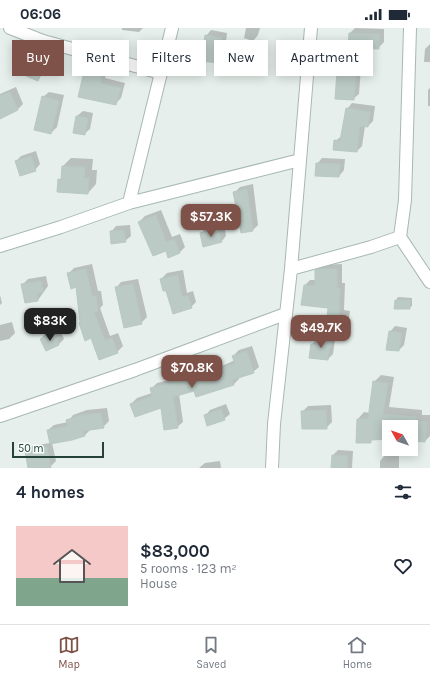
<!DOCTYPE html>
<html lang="en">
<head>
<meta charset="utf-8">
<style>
  body { margin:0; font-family:Karla,sans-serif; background:#f2f2f3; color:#1f2937; height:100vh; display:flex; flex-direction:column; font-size:15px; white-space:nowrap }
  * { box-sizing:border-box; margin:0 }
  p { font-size:13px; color:#747a83 }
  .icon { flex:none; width:22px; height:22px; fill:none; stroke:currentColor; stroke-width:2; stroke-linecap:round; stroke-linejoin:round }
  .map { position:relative; height:440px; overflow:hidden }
  .drawer { display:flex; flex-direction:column; background:#fff; flex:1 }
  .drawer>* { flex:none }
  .hud { position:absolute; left:12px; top:12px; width:406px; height:36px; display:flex; gap:8px }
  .needle { width:26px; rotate:310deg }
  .buttons { position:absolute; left:382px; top:392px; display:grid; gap:8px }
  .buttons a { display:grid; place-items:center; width:36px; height:36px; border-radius:0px; background:#fff; box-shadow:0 2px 10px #0003; font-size:20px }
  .scale { position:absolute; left:12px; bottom:10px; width:92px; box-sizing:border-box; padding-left:4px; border:2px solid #24423a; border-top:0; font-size:11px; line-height:14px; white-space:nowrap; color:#24423a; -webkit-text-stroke:3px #f7fbf9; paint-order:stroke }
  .price { position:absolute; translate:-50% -34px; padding:0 9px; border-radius:8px; background:#7f5249; color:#fff; font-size:13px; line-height:26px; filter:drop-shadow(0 1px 2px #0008) }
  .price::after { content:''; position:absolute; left:50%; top:24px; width:12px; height:9px; margin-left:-6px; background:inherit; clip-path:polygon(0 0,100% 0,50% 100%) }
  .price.current { background:#222; color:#fff }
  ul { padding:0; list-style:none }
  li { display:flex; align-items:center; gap:12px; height:100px; padding:0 16px }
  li+li { border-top:1px solid #e0e1e3 }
  li span { display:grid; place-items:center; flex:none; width:112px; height:80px; border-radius:0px; color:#555 }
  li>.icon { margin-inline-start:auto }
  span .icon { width:48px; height:48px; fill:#fffc; stroke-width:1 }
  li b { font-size:17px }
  h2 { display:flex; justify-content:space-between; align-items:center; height:48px; padding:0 16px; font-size:17px }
  .chip { padding:0 14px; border-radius:0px; background:#fff; box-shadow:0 2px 10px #0003; font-size:14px; line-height:36px }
  .chip.current { background:#7f5249; color:#fff }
  .status { display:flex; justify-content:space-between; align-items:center; height:28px; padding:0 20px; background:#fff; direction:ltr }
  .status svg { height:11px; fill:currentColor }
  .dock { display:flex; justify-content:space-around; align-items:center; height:56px; border-top:1px solid #e0e1e3; background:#fff; font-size:11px; color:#747a83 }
  .dock a { display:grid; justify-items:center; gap:2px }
  .dock .current { color:#7f5249 }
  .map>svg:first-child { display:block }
</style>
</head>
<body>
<div class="status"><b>06:06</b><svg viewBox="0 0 49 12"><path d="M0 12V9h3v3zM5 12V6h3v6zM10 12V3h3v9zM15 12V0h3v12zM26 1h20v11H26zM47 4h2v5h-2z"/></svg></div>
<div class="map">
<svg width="430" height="440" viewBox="0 0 430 440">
  <rect width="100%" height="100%" fill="#e6efeb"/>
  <!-- shadow -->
  <path fill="#0003" d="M122 0H143L139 4 122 2Z
    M246 0H260L258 7 253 13 244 10Z
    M355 0 384 1V14L378 20 350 5Z
    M211 2 227 5 224 29 218 34 202 32 206 8Z
    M430 16V34H424L425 21Z
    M40 24 51 28 43 46 38 51 34 29Z
    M91 34 108 38 105 50 125 55 121 70 116 75 86 40Z
    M343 38 361 39 359 66 353 71 338 43Z
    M16 59 23 76 18 81 2 89 0 85V66Z
    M430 60V78H428V62Z
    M49 64 64 67 57 99 51 105 43 69Z
    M352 75 375 78 373 93 368 98H365L362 118 357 123 335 113 342 108 347 81Z
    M83 83 93 85 90 101 84 106 77 88Z
    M36 123 40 136 35 142 16 133 21 128Z
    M71 130 93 131 92 142H97L96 156 88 165 59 152 62 149 63 138Z
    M322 130 345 131 344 142 339 148 317 136Z
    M253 156 258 197 253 202 234 165 240 159Z
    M161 182 172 209 180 206 185 219 179 225 166 222 139 194 145 188Z
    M224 196 226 208 221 214 201 205 207 200Z
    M130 197 131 208 125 213 111 204 116 198Z
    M92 236 98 263H101L103 277 100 280 110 308 118 305 123 318 117 324 92 309 81 294 77 258 69 245 74 240Z
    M342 236V255H345L344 282 350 283 348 296 343 301 329 280 305 257 310 252H316V243L321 237Z
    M183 242 187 265 193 263 196 274 191 279 161 251 167 245Z
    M46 248 48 258 38 272 22 257 28 251Z
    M138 251 147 289 141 295 116 260 121 254Z
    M0 267 2 275 0 277Z
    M398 269 412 270V278L409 280H395L396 272Z
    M12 294 15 305 9 311 0 313V297Z
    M395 298 407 300 404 317 399 322 390 304Z
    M59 300 64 311 59 316 46 322 41 311 46 305Z
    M324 304 336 305 333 326 328 331 312 316Z
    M252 318 259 339 253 344 239 349V351L234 356 196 367 195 362 179 366 183 394 177 399 162 379 131 376 137 370 152 365 151 361 157 355 218 340 235 332 233 328 239 322Z
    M381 347 394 349 389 379 422 382V387H430V408L425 413H411V399H389V410H374L370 414 358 391 364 384 370 385 374 354Z
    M226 376 230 386 224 391 205 388 210 382Z
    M331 377 332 394 326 400 302 384 308 378Z
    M107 380 109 393 103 399 91 401 85 407 71 411 52 415 56 433 50 439 29 440 26 423 32 418 50 415 48 402 54 397 68 394 73 387 87 382Z
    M338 422 353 423 352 440H332L333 427Z
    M385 427 399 428V440H380V433Z
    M220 433 221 440H199L205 435Z"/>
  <!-- building -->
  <path fill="#bbcac4" stroke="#b8c9c2" d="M349 5 379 6V21L348 20Z
    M205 7 222 10 218 35 201 33Z
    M33 28 46 34 38 53 26 48Z
    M85 39 103 43 100 55 121 60 116 77 78 69Z
    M337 43 356 44 354 72 335 71Z
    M10 64 18 82 0 91V68Z
    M42 68 59 73 51 106 34 102Z
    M346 80 370 84 368 99 360 98 357 124 333 122 334 112 340 113Z
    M76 88 88 90 85 107 73 105Z
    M31 128 36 143 20 148 15 133Z
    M316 135 340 136 339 149 315 148Z
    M62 138 85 139 84 150H89L88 166 57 164 58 151 61 152Z
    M247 161 253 203 241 205 233 164Z
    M156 187 166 214 175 211 180 225 168 230 166 223 153 228 138 194Z
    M218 201 222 214 203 219 200 205Z
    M124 202 126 214 111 216 110 203Z
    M86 241 92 268H96L98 283 94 284 105 312 112 310 118 325 99 332 91 310 85 313 79 295 80 294 76 259 71 261 67 245Z
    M319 241H337V260H340L339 288H345L343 302 326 300 328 280 301 277 304 257 315 258V242Z
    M178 247 182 269 188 268 192 280 173 286 166 263H163L160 251Z
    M41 253 43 264 37 265 38 273 25 275 21 256Z
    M133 256 142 296 124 300 115 259Z
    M395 272H410V281H394Z
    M389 303 402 305 399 323 386 322Z
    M54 304 59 317 46 323 40 311Z
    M318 309 331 310 328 332 309 330 311 316 316 317Z
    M247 323 254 345 232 352 234 357 196 369 194 363 173 369 178 400 164 402 161 380 135 389 130 376 152 368 150 360 214 344 213 343 235 335 232 328Z
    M373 353 388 355 383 386 416 389 415 393 427 394 425 414 411 413V399H389V411L371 412V415H356L357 391H368Z
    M221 381 225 392 207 398 204 387Z
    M326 382 327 401H302L301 383Z
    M101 385 104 400 83 403 85 408 72 412 50 416 47 402 68 398 66 392 81 387Z
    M47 419 51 440H28L25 423Z
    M332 427 348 428 347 440H331Z"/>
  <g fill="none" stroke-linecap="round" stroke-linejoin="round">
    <!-- street casing -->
    <g stroke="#a8b8b2" stroke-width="14">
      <path id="street" d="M10 0 43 13 161 45
        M129 175 172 0
        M400 209 405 172 410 0
        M0 218 61 199 129 175 300 132
        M291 241 371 219 400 209 430 254
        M0 388 135 342 285 286
        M272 440 274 396 291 241 311 0"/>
    </g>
    <!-- street -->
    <use href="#street" stroke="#fff" stroke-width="12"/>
  </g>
</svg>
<div class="buttons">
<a><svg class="needle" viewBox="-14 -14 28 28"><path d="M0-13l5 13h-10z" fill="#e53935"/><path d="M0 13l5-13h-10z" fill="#747a83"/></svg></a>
</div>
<div class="scale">50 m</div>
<b class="price" style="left:211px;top:210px">$57.3K</b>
<b class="price current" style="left:50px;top:314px">$83K</b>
<b class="price" style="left:321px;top:321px">$49.7K</b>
<b class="price" style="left:192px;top:361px">$70.8K</b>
<div class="hud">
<a class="chip current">Buy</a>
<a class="chip">Rent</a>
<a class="chip">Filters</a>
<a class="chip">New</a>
<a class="chip">Apartment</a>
</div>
</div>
<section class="drawer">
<h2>4 homes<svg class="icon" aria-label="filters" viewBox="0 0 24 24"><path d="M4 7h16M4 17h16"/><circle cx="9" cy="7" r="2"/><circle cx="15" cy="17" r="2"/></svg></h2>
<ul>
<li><span style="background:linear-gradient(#f6c9c9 65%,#7fa58c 0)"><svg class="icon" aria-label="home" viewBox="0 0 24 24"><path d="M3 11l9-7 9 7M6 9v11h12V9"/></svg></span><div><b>$83,000</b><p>5 rooms · 123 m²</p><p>House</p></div><svg class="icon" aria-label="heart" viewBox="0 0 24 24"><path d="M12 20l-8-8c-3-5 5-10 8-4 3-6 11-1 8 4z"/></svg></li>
</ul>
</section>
<nav class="dock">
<a class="current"><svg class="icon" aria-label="map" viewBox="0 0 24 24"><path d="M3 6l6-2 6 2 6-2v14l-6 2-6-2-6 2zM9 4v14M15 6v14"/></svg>Map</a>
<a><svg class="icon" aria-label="saved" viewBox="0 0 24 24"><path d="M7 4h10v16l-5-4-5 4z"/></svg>Saved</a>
<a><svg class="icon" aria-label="home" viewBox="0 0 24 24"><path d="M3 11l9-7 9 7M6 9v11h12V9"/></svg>Home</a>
</nav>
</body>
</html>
